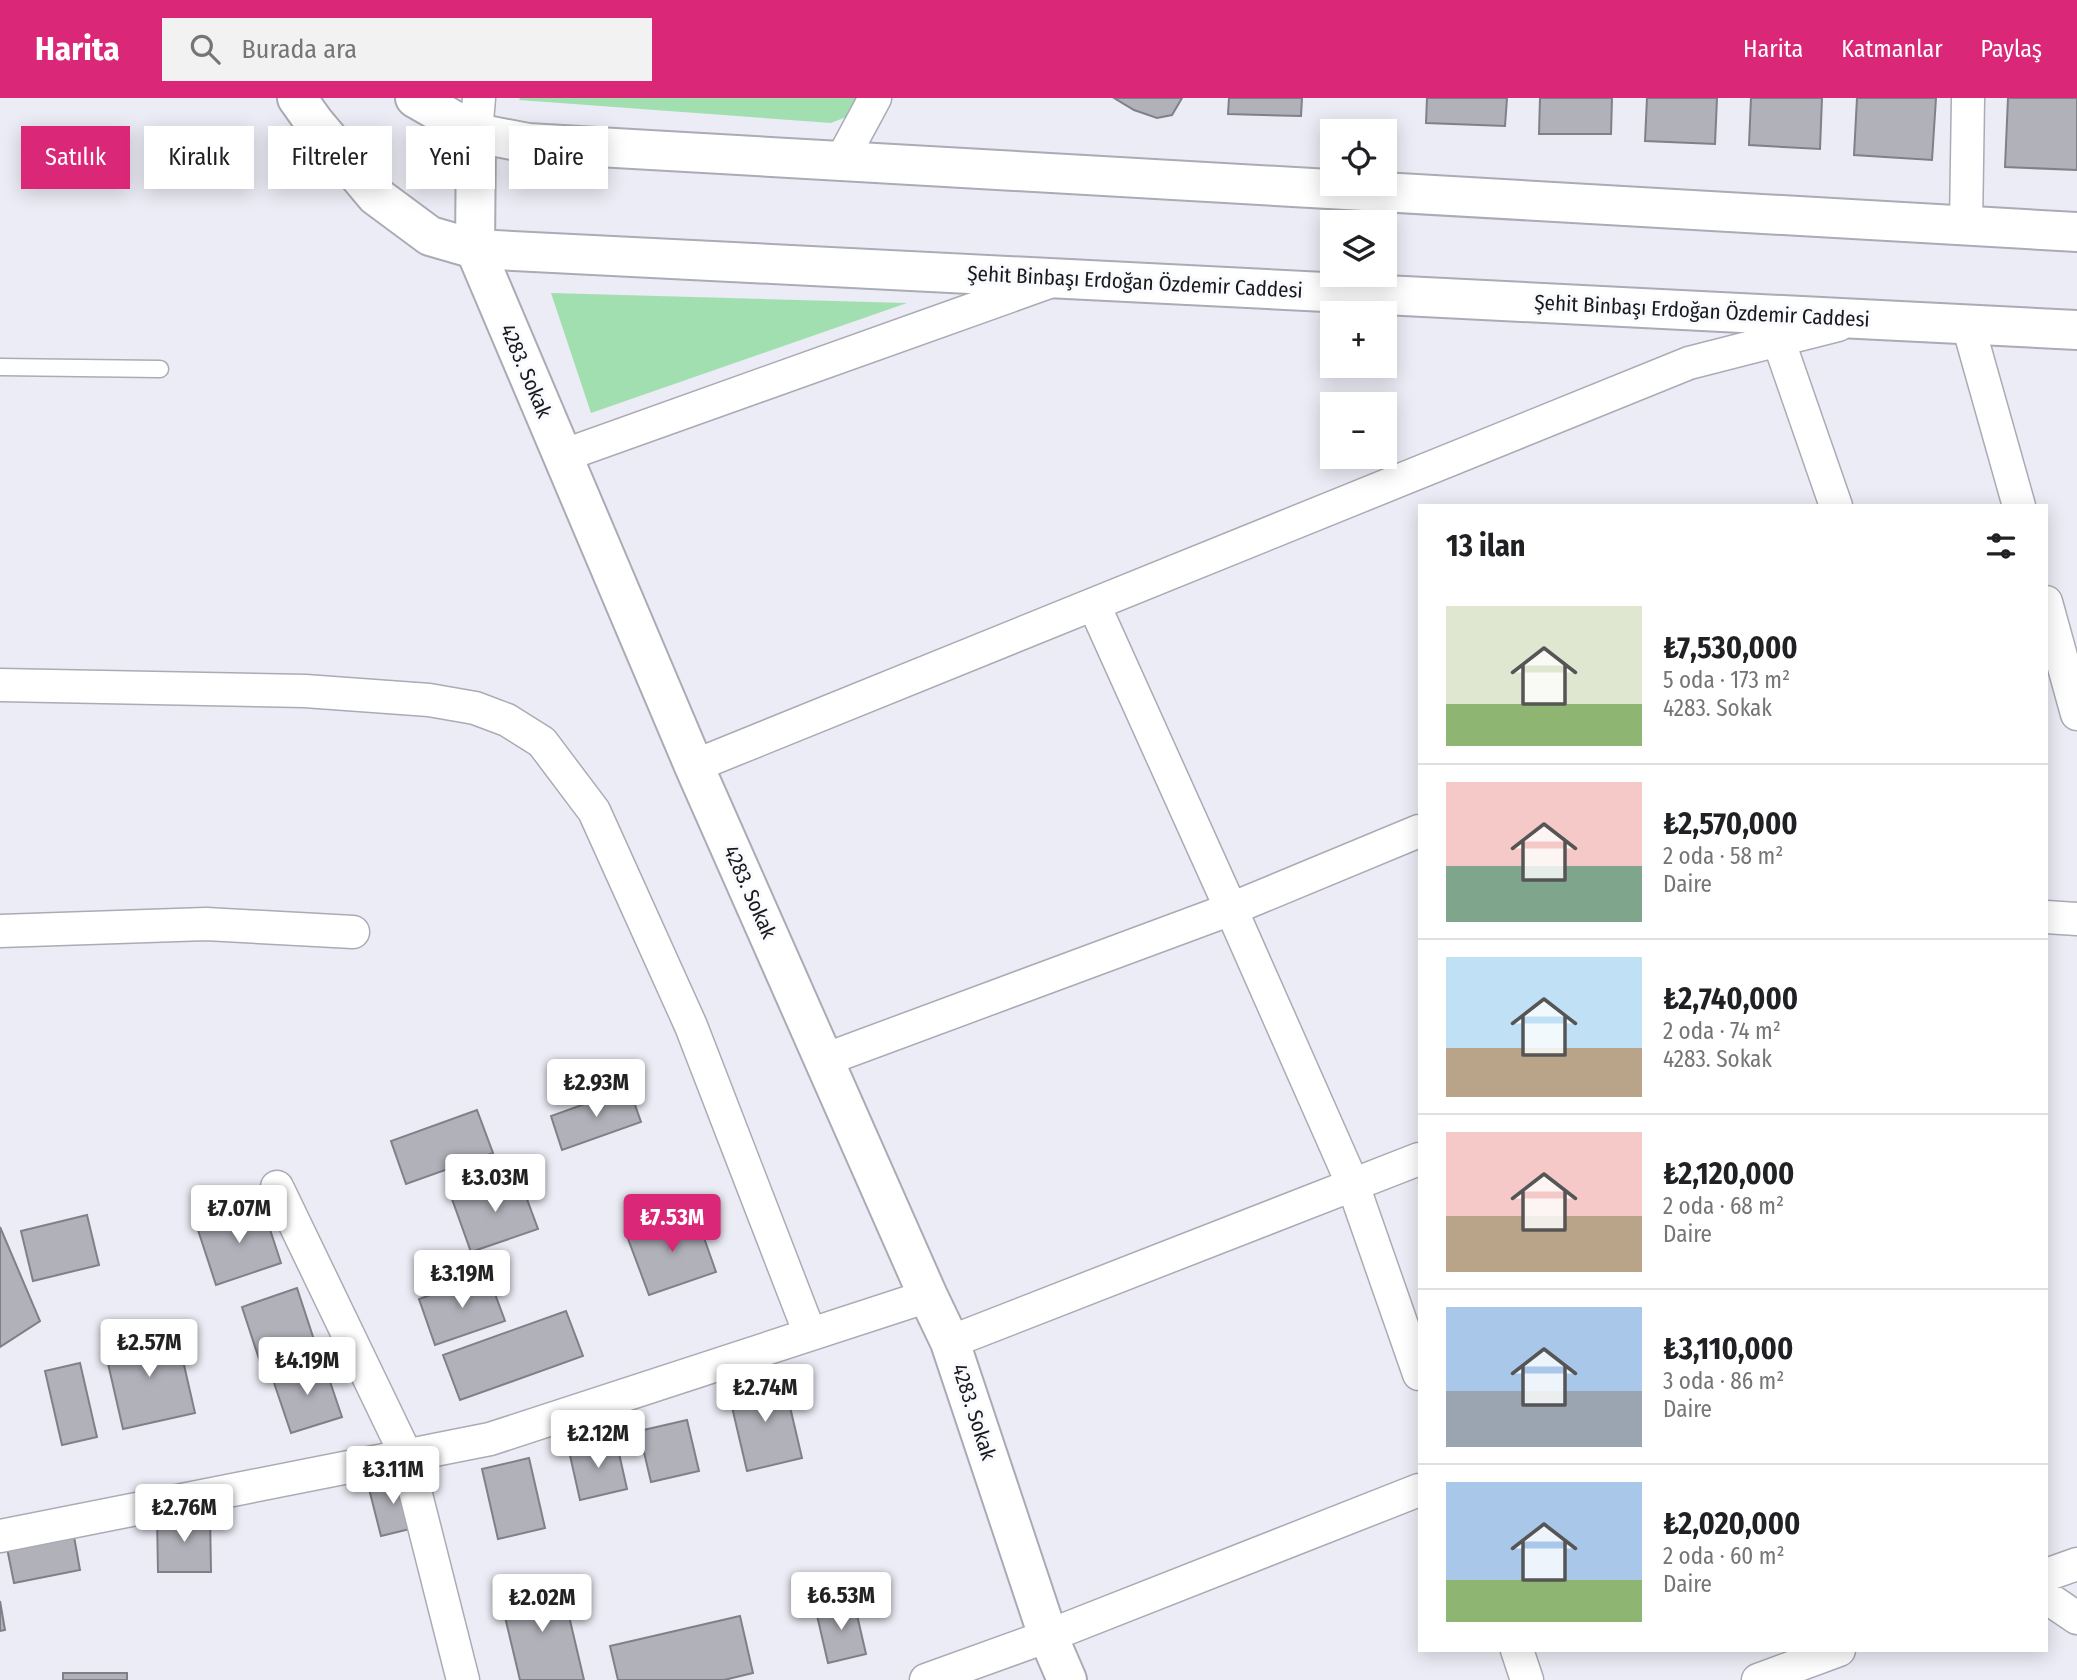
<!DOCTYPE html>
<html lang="tr">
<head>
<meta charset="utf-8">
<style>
  body { margin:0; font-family:"Fira Sans Condensed",sans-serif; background:#f2f2f2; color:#202124; height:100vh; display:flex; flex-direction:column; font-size:26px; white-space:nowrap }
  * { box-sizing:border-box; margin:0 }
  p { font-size:23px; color:#757577 }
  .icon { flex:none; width:38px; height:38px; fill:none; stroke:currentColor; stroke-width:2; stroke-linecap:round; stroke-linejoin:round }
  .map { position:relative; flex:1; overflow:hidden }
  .panel { position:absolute; left:1418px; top:406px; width:630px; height:1148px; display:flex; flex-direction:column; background:#fff; border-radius:0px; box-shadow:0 4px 18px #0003 }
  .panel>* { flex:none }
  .banner { position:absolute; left:21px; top:28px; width:665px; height:63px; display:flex; gap:14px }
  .controls { position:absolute; left:1320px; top:21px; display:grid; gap:14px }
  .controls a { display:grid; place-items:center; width:77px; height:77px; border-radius:0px; background:#fff; box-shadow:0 4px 18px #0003; font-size:35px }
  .price { position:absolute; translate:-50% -60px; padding:0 16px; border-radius:7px; background:#fff; color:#222; font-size:23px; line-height:46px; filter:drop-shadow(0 2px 4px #0008) }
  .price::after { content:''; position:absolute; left:50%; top:42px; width:21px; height:16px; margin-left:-10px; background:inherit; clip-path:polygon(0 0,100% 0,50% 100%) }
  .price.selected { background:#db2777; color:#fff }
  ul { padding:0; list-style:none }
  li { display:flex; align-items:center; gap:21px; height:175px; padding:0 28px }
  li+li { border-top:2px solid #e0e0e0 }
  li span { display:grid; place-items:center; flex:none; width:196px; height:140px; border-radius:0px; color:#555 }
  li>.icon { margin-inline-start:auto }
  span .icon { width:84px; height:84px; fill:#fffc; stroke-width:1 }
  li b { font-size:30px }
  h2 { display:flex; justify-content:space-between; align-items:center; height:84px; padding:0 28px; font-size:30px }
  .tag { padding:0 24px; border-radius:0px; background:#fff; box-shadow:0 4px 18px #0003; font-size:24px; line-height:63px }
  .tag.selected { background:#db2777; color:#fff }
  header { display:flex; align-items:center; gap:42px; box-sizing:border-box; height:98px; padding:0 35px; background:#db2777; color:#fff }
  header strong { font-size:33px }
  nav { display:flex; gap:38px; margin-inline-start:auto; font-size:24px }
  .search { width:490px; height:63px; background:#f2f2f2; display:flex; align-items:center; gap:18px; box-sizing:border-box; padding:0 24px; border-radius:0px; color:#757577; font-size:26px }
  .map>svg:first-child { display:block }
</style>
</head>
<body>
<header>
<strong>Harita</strong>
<div class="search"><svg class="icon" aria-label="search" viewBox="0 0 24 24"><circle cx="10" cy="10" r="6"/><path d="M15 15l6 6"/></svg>Burada ara</div>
<nav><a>Harita</a><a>Katmanlar</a><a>Paylaş</a></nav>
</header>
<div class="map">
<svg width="2077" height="1582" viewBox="0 0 2077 1582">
  <rect width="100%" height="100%" fill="#ebecf5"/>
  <!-- grass -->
  <path fill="#a2dfb0" d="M520 0H856L851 17 831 25 519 2Z
    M551 195 907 205 591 315Z"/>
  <!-- building -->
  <path fill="#b1b1ba" stroke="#7f8088" stroke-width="2" d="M1114 0H1182L1172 17 1157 20 1134 12Z
    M1229 0H1302L1301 18 1228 16Z
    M1427 0H1507L1505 28 1426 25Z
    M1540 0H1612L1611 36H1539Z
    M1647 0H1717L1715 46 1645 43Z
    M1751 0H1822L1820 51 1749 47Z
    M1857 0H1936L1932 62 1854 57Z
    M2008 0H2077V72L2005 69Z
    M629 990 641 1024 562 1052 551 1018Z
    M477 1012 493 1055 406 1086 391 1043Z
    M518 1077 538 1131 471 1154 452 1101Z
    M262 1107 281 1165 216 1187 197 1129Z
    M695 1114 716 1174 649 1197 627 1138Z
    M87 1117 99 1167 33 1183 21 1133Z
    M0 1129 40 1223 0 1249Z
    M488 1177 505 1223 435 1247 419 1201Z
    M297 1190 317 1251 262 1270 242 1209Z
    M566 1213 583 1258 460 1302 443 1257Z
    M176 1232 195 1315 123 1331 104 1248Z
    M323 1263 342 1319 291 1335 272 1279Z
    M80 1265 97 1339 62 1347 45 1273Z
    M783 1279 802 1360 747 1373 728 1292Z
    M687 1322 699 1373 651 1384 639 1333Z
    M616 1342 627 1391 580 1402 569 1353Z
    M529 1360 545 1430 498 1441 482 1371Z
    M405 1378 418 1429 381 1438 368 1387Z
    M210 1417 211 1474H158L157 1418Z
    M73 1433 80 1472 14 1485 6 1445Z
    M561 1484 584 1582H520L500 1498Z
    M0 1503 5 1532 0 1533Z
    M854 1504 866 1556 828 1565 816 1513Z
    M740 1518 753 1575 724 1582H618L610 1548Z
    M63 1575H127V1582H63Z"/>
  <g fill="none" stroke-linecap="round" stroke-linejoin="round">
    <!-- service casing -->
    <g stroke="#aaabb4" stroke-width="19">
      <path id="service" d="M0 269 160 271"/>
    </g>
    <!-- minor casing -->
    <g stroke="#aaabb4" stroke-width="35">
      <path id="minor" d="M476 35 479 0
        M841 63 875 0
        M1966 128 1968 0
        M1968 227 2019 408
        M1778 241 1836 408
        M562 358 1052 183
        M2046 504 2077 616
        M1094 507 1231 811 1353 1087 1419 1276
        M0 587 305 593 429 602 475 610 507 622 542 644 594 713 691 928 810 1236
        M694 668 1689 265 1838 227
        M2046 819 2077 821
        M0 833 206 826 353 834
        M824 962 1231 811 1419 733
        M277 1089 406 1357 463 1582
        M950 1244 1419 1061
        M0 1438 490 1341 928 1198
        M2046 1477 2077 1466
        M2046 1499 2077 1520
        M1517 1552 1527 1582
        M926 1582 1048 1538 1419 1392
        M1758 1582 1839 1552"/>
    </g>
    <!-- tertiary casing -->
    <g stroke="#aaabb4" stroke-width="42">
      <path id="tertiary" d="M476 35 475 151 694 668 928 1198 950 1244 1048 1538 1067 1582"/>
    </g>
    <!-- secondary casing -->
    <g stroke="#aaabb4" stroke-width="42">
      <path id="secondary" d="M297 0 314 24 376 98 430 138 475 151 2077 232
        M415 0 476 35 528 45 2077 134"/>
    </g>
    <!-- service -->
    <use href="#service" stroke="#fff" stroke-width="16"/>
    <!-- minor -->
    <use href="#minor" stroke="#fff" stroke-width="32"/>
    <!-- tertiary -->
    <use href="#tertiary" stroke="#fff" stroke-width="38"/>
    <!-- secondary -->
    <use href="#secondary" stroke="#fff" stroke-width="38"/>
  </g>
  <g text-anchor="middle" stroke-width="6" stroke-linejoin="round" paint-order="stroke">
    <!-- street labels -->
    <g font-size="21" fill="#19191c" stroke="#f9fafd">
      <text transform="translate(1135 184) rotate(3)" y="7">Şehit Binbaşı Erdoğan Özdemir Caddesi</text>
      <text transform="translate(1702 213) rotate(3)" y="7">Şehit Binbaşı Erdoğan Özdemir Caddesi</text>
      <text transform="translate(526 273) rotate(67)" y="7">4283. Sokak</text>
      <text transform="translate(750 794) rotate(66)" y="7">4283. Sokak</text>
      <text transform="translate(974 1314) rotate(72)" y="7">4283. Sokak</text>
    </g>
  </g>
</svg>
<div class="controls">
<a><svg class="icon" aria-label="locate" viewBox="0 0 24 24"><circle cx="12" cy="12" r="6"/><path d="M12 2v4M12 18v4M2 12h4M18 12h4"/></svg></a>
<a><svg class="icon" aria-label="layers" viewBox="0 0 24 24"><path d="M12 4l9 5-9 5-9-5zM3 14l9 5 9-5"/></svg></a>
<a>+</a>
<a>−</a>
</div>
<b class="price" style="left:596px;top:1021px">₺2.93M</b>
<b class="price" style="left:495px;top:1116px">₺3.03M</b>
<b class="price" style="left:239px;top:1147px">₺7.07M</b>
<b class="price selected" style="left:672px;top:1156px">₺7.53M</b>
<b class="price" style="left:462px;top:1212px">₺3.19M</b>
<b class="price" style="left:149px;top:1281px">₺2.57M</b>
<b class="price" style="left:307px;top:1299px">₺4.19M</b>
<b class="price" style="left:765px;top:1326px">₺2.74M</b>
<b class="price" style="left:598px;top:1372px">₺2.12M</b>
<b class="price" style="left:393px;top:1408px">₺3.11M</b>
<b class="price" style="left:184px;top:1446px">₺2.76M</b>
<b class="price" style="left:841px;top:1534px">₺6.53M</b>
<b class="price" style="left:542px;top:1536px">₺2.02M</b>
<div class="banner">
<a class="tag selected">Satılık</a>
<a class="tag">Kiralık</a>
<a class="tag">Filtreler</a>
<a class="tag">Yeni</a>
<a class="tag">Daire</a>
</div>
<section class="panel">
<h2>13 ilan<svg class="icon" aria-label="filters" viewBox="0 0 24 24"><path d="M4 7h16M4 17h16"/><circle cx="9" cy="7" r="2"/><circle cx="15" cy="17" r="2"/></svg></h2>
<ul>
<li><span style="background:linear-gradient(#dfe7d0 70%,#8fb573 0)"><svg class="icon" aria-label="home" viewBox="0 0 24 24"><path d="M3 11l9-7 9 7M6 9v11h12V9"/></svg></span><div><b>₺7,530,000</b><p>5 oda · 173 m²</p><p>4283. Sokak</p></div></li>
<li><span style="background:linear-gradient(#f6c9c9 60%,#7fa58c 0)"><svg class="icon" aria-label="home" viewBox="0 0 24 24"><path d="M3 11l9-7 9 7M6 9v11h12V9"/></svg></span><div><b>₺2,570,000</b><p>2 oda · 58 m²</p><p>Daire</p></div></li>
<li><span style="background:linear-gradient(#bfe0f5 65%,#b9a48a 0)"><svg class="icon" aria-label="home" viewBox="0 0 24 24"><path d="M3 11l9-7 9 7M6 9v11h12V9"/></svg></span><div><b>₺2,740,000</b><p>2 oda · 74 m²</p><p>4283. Sokak</p></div></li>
<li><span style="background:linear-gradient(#f6c9c9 60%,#b9a48a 0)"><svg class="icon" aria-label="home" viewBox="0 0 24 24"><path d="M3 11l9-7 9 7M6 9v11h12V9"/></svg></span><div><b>₺2,120,000</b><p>2 oda · 68 m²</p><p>Daire</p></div></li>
<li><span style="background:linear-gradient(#a9c7e8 60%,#9aa5b1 0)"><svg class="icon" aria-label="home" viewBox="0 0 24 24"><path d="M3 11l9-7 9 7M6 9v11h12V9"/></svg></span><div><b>₺3,110,000</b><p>3 oda · 86 m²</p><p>Daire</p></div></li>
<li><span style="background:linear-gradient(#a9c7e8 70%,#8fb573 0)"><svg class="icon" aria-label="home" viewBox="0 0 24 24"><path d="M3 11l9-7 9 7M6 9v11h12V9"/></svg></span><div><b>₺2,020,000</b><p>2 oda · 60 m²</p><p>Daire</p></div></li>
</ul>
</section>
</div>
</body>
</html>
